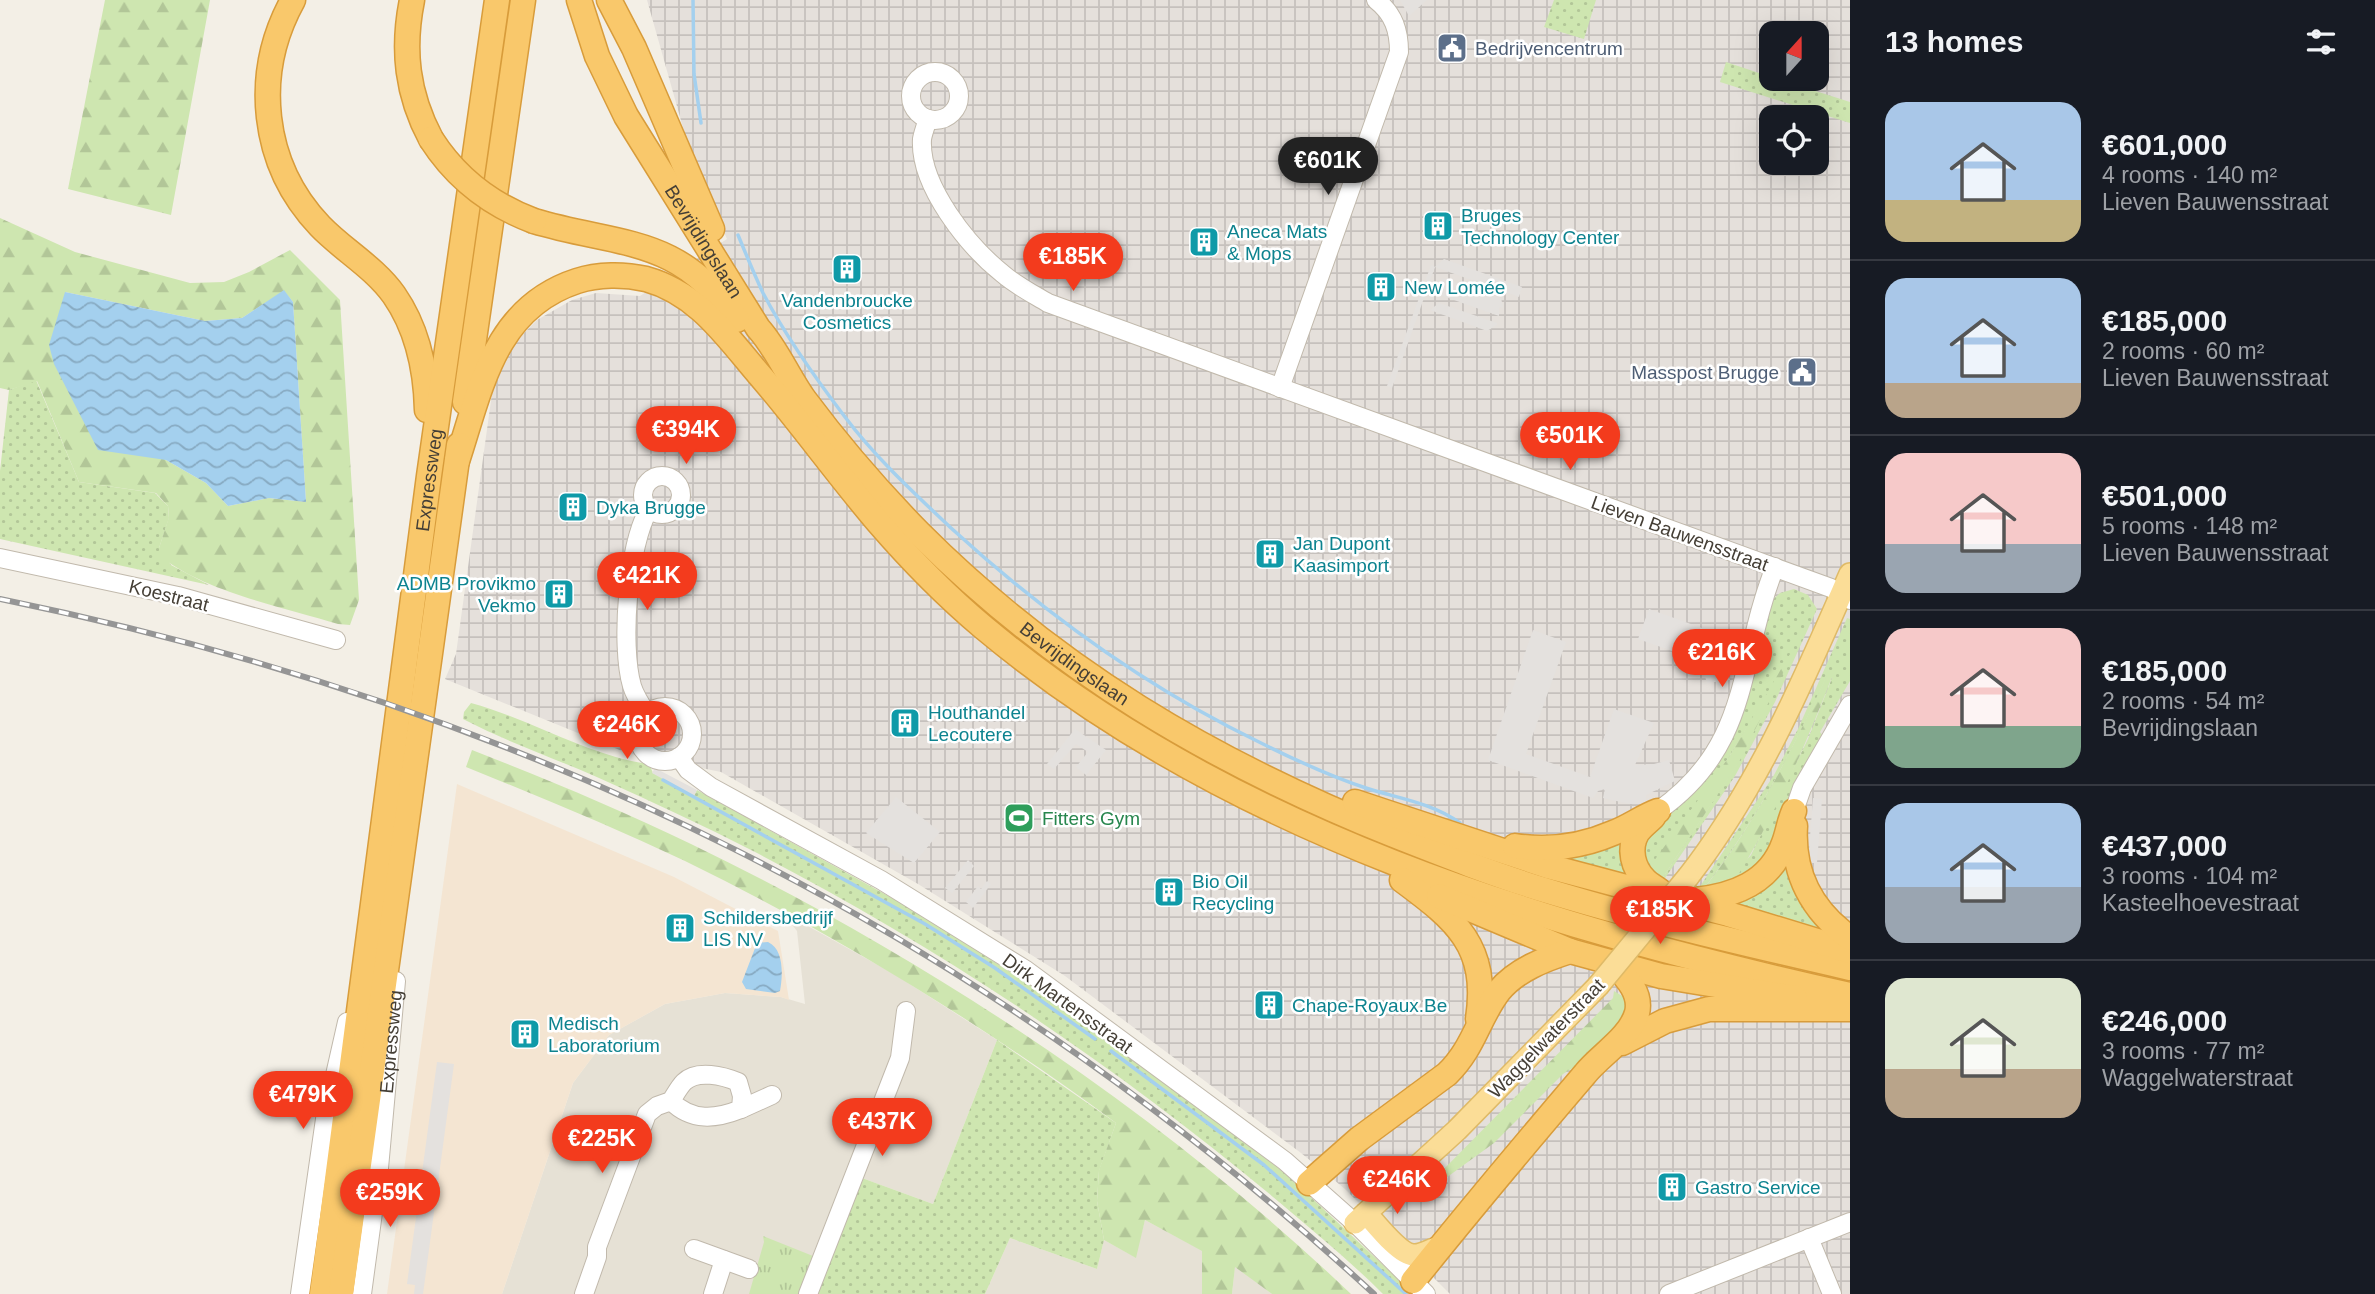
<!DOCTYPE html>
<html lang="en">
<head>
<meta charset="utf-8">
<style>
  body { margin:0; font-family:Arial,sans-serif; background:#242831; color:#f1f3f6; height:100vh; display:flex; flex-direction:column; font-size:26px; white-space:nowrap }
  * { box-sizing:border-box; margin:0 }
  p { font-size:23px; color:#9ea1a6 }
  .icon { flex:none; width:38px; height:38px; fill:none; stroke:currentColor; stroke-width:2; stroke-linecap:round; stroke-linejoin:round }
  .map { position:relative; flex:1; overflow:hidden }
  .sheet { display:flex; flex-direction:column; background:#171b24; width:525px }
  .sheet>* { flex:none }
  .needle { width:46px; rotate:21deg }
  .fabs { position:absolute; left:1759px; top:21px; display:grid; gap:14px }
  .fabs a { display:grid; place-items:center; width:70px; height:70px; border-radius:14px; background:#171b24; box-shadow:0 7px 28px #0002; font-size:35px }
  .price { position:absolute; translate:-50% -60px; padding:0 16px; border-radius:24px; background:#f33b1d; color:#fff; font-size:23px; line-height:46px; filter:drop-shadow(0 2px 4px #0008) }
  .price::after { content:''; position:absolute; left:50%; top:42px; width:21px; height:16px; margin-left:-10px; background:inherit; clip-path:polygon(0 0,100% 0,50% 100%) }
  .price.active { background:#222; color:#fff }
  ul { padding:0; list-style:none }
  li { display:flex; align-items:center; gap:21px; height:175px; padding:0 35px }
  li+li { border-top:2px solid #363941 }
  li span { display:grid; place-items:center; flex:none; width:196px; height:140px; border-radius:21px; color:#555 }
  li>.icon { margin-inline-start:auto }
  span .icon { width:84px; height:84px; fill:#fffc; stroke-width:1 }
  li b { font-size:30px }
  h2 { display:flex; justify-content:space-between; align-items:center; height:84px; padding:0 35px; font-size:30px }
  main { display:flex; flex:1; min-height:0 }
  .map>svg:first-child { display:block }
</style>
</head>
<body>
<main>
<div class="map">
<svg width="1850" height="1294" viewBox="0 0 1850 1294">
  <defs>
    <pattern id="industrial-grid" width="8" height="8" patternUnits="userSpaceOnUse" patternTransform="scale(1.75)"><rect width="8" height="8" fill="#e5e0db"/><path d="M0 4h8M4 0v8" fill="none" stroke="#c6c1bd"/></pattern>
    <pattern id="grass-dots" width="8" height="8" patternUnits="userSpaceOnUse" patternTransform="scale(1.75)"><rect width="8" height="8" fill="#cee6b0"/><path d="M2 2h.1M6 6h.1" fill="none" stroke="#b2c698" stroke-width="1.8" stroke-linecap="round"/></pattern>
    <pattern id="forest-firs" width="22" height="20" patternUnits="userSpaceOnUse" patternTransform="scale(1.75)"><rect width="22" height="20" fill="#cee6b0"/><path d="M5 1l3.5 6h-7zM16 11l3.5 6h-7z" fill="#b2c698"/></pattern>
    <pattern id="park-tufts" width="24" height="20" patternUnits="userSpaceOnUse" patternTransform="scale(1.75)"><rect width="24" height="20" fill="#cee6b0"/><path d="M3 7l-1-3M5 7V3M7 7l1-3M15 17l-1-3M17 17v-4M19 17l1-3" fill="none" stroke="#b2c698"/></pattern>
    <pattern id="water-waves" width="16" height="10" patternUnits="userSpaceOnUse" patternTransform="scale(1.75)"><rect width="16" height="10" fill="#a4d0ee"/><path d="M0 5q4-4 8 0t8 0" fill="none" stroke="#87aac2"/></pattern>
  </defs>
  <rect width="100%" height="100%" fill="#f3efe6"/>
  <!-- residential -->
  <path fill="#e6e1d5" d="M781 911 894 974 997 1040 933 1204 862 1178 818 1294H502L573 1083 609 1035 665 1004 725 993 781 997 805 1004 797 931Z
    M1145 1220 1203 1251 1202 1294H985L1010 1238 1097 1269 1104 1240 1135 1257Z
    M1235 1266 1272 1294H1232Z"/>
  <!-- commercial -->
  <path fill="#f4e5d2" d="M457 784 674 877 778 931 789 1000 781 997 725 993 665 1004 609 1035 573 1083 502 1294H387Z"/>
  <!-- industrial -->
  <path fill="url(#industrial-grid)" fill-rule="evenodd" d="M647 0H1850V1294H1450L1345 1189 1301 1153 1065 976 918 884 721 772 627 753 445 679 456 654 493 386 513 344 537 320 572 300 596 293 640 296 727 239 691 156ZM1771 33H1816V79H1771ZM1771 117H1816V163H1771Z"/>
  <!-- grass -->
  <path fill="url(#grass-dots)" d="M1554 0H1596L1584 39 1544 27Z
    M1726 62 1771 77V79H1778L1850 102V123L1720 82Z
    M36 380 79 482 155 493 168 506 169 518 159 548 171 565 209 585 0 539V471L9 390Z
    M1794 589 1808 595 1817 609 1775 702 1735 776 1661 884 1660 882 1739 761 1791 655 1729 757 1653 872 1654 879 1638 851 1649 828 1684 801 1703 782 1723 754 1744 710 1770 602 1780 593Z
    M1847 618 1850 619V681L1820 732 1823 736 1776 852 1717 893 1751 855 1808 739 1832 678 1827 676C1791 753 1752 829 1698 896L1695 894 1774 775 1798 729Z
    M471 703C530 719 591 757 649 764L653 773 694 795 697 790 919 913 1041 992 1285 1173 1414 1294H1383C1352 1263 1318 1235 1285 1207 1121 1069 943 949 753 851 702 825 651 801 599 778 554 758 507 742 463 719L464 712Z
    M1628 832 1640 882 1543 854Z
    M1785 852 1842 938 1731 908Z
    M997 1040 1116 1123 1099 1171 1097 1201 1104 1240 1097 1269 1010 1238 985 1294H818L862 1178 933 1204Z"/>
  <!-- forest -->
  <path fill="url(#forest-firs)" fill-rule="evenodd" d="M105 0H210L171 215 68 189Z
    M0 218 75 252 190 283 224 282 249 272 290 250 340 300 359 600 350 625 338 624C283 607 205 592 160 556L159 548 169 517 168 506 156 493 79 482 37 381 9 390 0 388ZM284 291 293 302 306 502 269 498 228 506 206 483 166 460 65 292 205 321 242 318Z
    M1790 654 1792 655 1739 762 1660 882 1651 865 1729 757Z
    M1827 675 1832 677C1804 749 1773 820 1732 885L1698 896C1752 829 1791 753 1827 675Z
    M472 750C546 779 619 809 691 844 926 957 1161 1113 1351 1294H1272L1235 1267 1232 1294H1202V1251L1145 1220 1136 1258 1104 1240 1097 1201 1099 1170 1116 1123C981 1023 836 935 685 861 613 827 540 797 466 767Z
    M1614 991 1627 999 1630 1011 1587 1059 1563 1074 1494 1143 1439 1183 1435 1178 1613 998Z"/>
  <!-- park -->
  <path fill="url(#park-tufts)" d="M763 1236 813 1256 798 1294H749L764 1242Z"/>
  <!-- parking -->
  <path fill="#e4e1de" d="M1400 0H1427L1409 16Z
    M1444 259 1522 287 1519 297 1435 267 1392 388 1387 386 1431 265 1435 267Z
    M1442 279H1446L1501 298 1503 307 1499 308V316L1440 295 1439 286H1443Z
    M1439 303 1497 323V325L1487 331 1430 310Z
    M1649 609 1716 633 1733 659 1725 663 1730 680 1707 683 1702 667 1691 651 1684 650 1681 654 1638 639Z
    M1533 630 1566 642 1526 754 1590 777 1614 709 1654 723 1635 765 1654 764 1669 760 1675 781 1646 795V804H1630L1603 798 1605 789 1598 791 1593 798 1488 760Z
    M1075 729 1106 750 1086 775 1076 767 1088 752 1076 744 1054 769 1047 764Z
    M655 768 697 790 694 796 652 773Z
    M896 797 940 832 914 863 866 833Z
    M1813 798 1822 799 1817 863H1808Z
    M968 860 974 866 952 893 945 888Z
    M987 881 991 884 973 908 966 902 978 886 981 889Z
    M437 1062 454 1064 423 1294H414L415 1285 407 1284Z"/>
  <!-- water -->
  <path fill="url(#water-waves)" d="M284 290 293 302 306 502 269 498 228 506 206 483 166 460 98 450 54 364 49 345 65 292 205 321 242 318Z
    M768 942C784 949 783 975 780 991L775 993 746 989 742 982 757 943Z"/>
  <g fill="none" stroke-linecap="round" stroke-linejoin="round">
    <!-- stream -->
    <path stroke="#a4d0ee" stroke-width="3.5" d="M693 0 694 74 701 123
      M738 235C746 254 754 274 763 293 785 335 816 379 845 417 875 457 914 493 951 528 1044 613 1145 687 1259 742 1293 759 1329 776 1366 788 1397 798 1433 803 1460 823
      M663 780 925 924 995 968 1095 1039
      M1111 1051 1264 1165 1406 1294"/>
    <!-- minor casing -->
    <g stroke="#c1b9ac" stroke-width="20">
      <g id="minor">
        <circle cx="935" cy="96" r="24"/>
        <path d="M928 119C926 125 923 133 922 139 919 186 969 247 1003 274 1017 286 1033 294 1048 303L1831 588 1850 600"/>
        <path d="M1280 388 1399 52C1399 31 1394 14 1376 0"/>
        <circle cx="662" cy="495" r="19"/>
        <path d="M0 558 178 596 336 640"/>
        <circle cx="665" cy="734" r="27"/>
        <path d="M647 714C641 705 635 696 632 686 620 645 628 545 649 509"/>
        <path d="M679 757 688 770 711 787 881 880 1026 970 1285 1161 1355 1223 1426 1294"/>
        <path d="M1658 811C1753 744 1737 662 1775 567"/>
        <path d="M1794 811 1802 788 1850 705"/>
        <path d="M741 1109 772 1095"/>
        <path d="M1809 1238 1832 1294"/>
        <path d="M694 1249 749 1269"/>
        <path d="M300 1294 325 1119 347 1022"/>
        <path id="s1" d="M362 1294 379 1168 396 981"/>
        <path d="M584 1294 597 1257V1247L647 1114 657 1106 671 1101C675 1095 679 1087 684 1082 697 1069 724 1076 738 1082L742 1096 741 1109C716 1119 692 1122 671 1101"/>
        <path d="M713 1294 724 1260"/>
        <path d="M808 1294 900 1058 906 1011"/>
        <path d="M1669 1294 1850 1222"/>
      </g>
    </g>
    <!-- major casing -->
    <g stroke="#dfba67" stroke-width="24">
      <path id="major" d="M1688 877C1759 786 1804 679 1850 574
        M1366 1213C1376 1224 1399 1254 1413 1255 1421 1256 1431 1249 1440 1247
        M1355 1223 1457 1130 1598 986"/>
    </g>
    <!-- highway casing -->
    <g stroke="#d89c3b" stroke-width="27">
      <g id="highway">
        <path d="M293 0C252 74 261 164 320 226 343 250 374 267 394 295 417 328 426 370 427 410"/>
        <path d="M412 0C402 50 407 94 431 139"/>
        <path id="s2" d="M579 0 597 56 626 116 758 328C777 349 787 375 804 399 839 446 878 491 919 533 1057 671 1211 761 1391 834 1444 855 1497 876 1551 892 1650 922 1750 945 1850 968"/>
        <path d="M609 0 634 48 712 229"/>
        <path d="M534 221C622 247 678 235 737 320"/>
        <path d="M465 402 523 0"/>
        <path d="M457 461C481 388 494 308 577 281 598 274 624 274 646 279 700 294 728 339 763 379 803 426 838 475 878 522 910 559 945 595 983 627 1228 832 1543 927 1850 995"/>
        <path d="M1355 802 1551 867 1728 914 1850 951"/>
        <path d="M1653 817C1648 822 1641 827 1637 833 1628 849 1633 868 1645 880 1650 886 1658 888 1663 894"/>
        <path d="M1795 826C1792 873 1812 911 1850 938"/>
        <path d="M1515 846C1548 851 1583 846 1613 833 1629 827 1642 817 1658 811"/>
        <path d="M1402 880C1456 920 1489 946 1478 1019"/>
        <path d="M1439 896 1570 951 1661 976 1795 998"/>
        <path d="M1695 900C1733 896 1770 883 1784 843 1788 833 1789 822 1794 811"/>
        <path d="M1622 1043 1665 1021 1709 1009H1850"/>
        <path d="M1309 1183 1359 1139 1447 1074C1474 1048 1478 1018 1499 991 1516 970 1545 959 1570 951"/>
        <path d="M1413 1281C1469 1211 1527 1142 1585 1074 1600 1055 1630 1038 1637 1013 1642 993 1626 977 1613 963"/>
        <path id="s3" d="M322 1294 429 476 497 0"/>
        <path d="M341 1294 459 445"/>
      </g>
    </g>
    <!-- minor -->
    <use href="#minor" stroke="#fff" stroke-width="18"/>
    <!-- major -->
    <use href="#major" stroke="#fbdd97" stroke-width="21"/>
    <!-- highway -->
    <use href="#highway" stroke="#f9c86b" stroke-width="24"/>
    <!-- rail casing -->
    <g stroke="#959595" stroke-width="6">
      <path id="rail" d="M0 599C526 706 979 930 1374 1294"/>
    </g>
    <!-- rail -->
    <use href="#rail" stroke="#fff" stroke-width="3.5" stroke-dasharray="10" stroke-linecap="butt"/>
    <!-- major-bridge casing -->
    <g stroke="#dfba67" stroke-width="24" stroke-linecap="butt">
      <path id="major-bridge" d="M1598 986 1688 877"/>
    </g>
    <!-- highway-bridge casing -->
    <g stroke="#d89c3b" stroke-width="27" stroke-linecap="butt">
      <path id="highway-bridge" d="M431 139C456 178 491 205 534 221"/>
    </g>
    <!-- major-bridge -->
    <use href="#major-bridge" stroke="#fbdd97" stroke-width="21"/>
    <!-- highway-bridge -->
    <use href="#highway-bridge" stroke="#f9c86b" stroke-width="24"/>
  </g>
  <!-- icons -->
  <defs>
    <g id="civic-square" transform="scale(1.575)"><rect x="-9" y="-9" width="18" height="18" rx="4" fill="#5c6f8a" stroke="#fff"/><path d="M-.6-6.5H3V-4.5H.6V-3L4-1V1h2V6H-6V1h2V-1L-.6-3ZM-1.2 2.5V6h2.4V2.5Z" fill="#fff"/></g>
    <g id="building-square" transform="scale(1.575)"><rect x="-9" y="-9" width="18" height="18" rx="4" fill="#0f9aa8" stroke="#fff"/><path d="M-4-6H4V6H1V3H-1V6H-4ZM-2.5-4.3h1.7v1.8h-1.7ZM.8-4.3h1.7v1.8H.8ZM-2.5-1h1.7V.8h-1.7ZM.8-1h1.7V.8H.8Z" fill="#fff"/></g>
    <g id="stadium-square" transform="scale(1.575)"><rect x="-9" y="-9" width="18" height="18" rx="4" fill="#2e9e5b" stroke="#fff"/><path d="M0-5a6.5 5 0 1 0 0 10a6.5 5 0 1 0 0-10ZM-3.5-1.8h7v3.6h-7Z" fill="#fff"/></g>
  </defs>
  <g fill-rule="evenodd">
    <use href="#civic-square" x="1452" y="48"/>
    <use href="#building-square" x="1438" y="226"/>
    <use href="#building-square" x="1204" y="242"/>
    <use href="#building-square" x="847" y="269"/>
    <use href="#building-square" x="1381" y="287"/>
    <use href="#civic-square" x="1802" y="372"/>
    <use href="#building-square" x="573" y="507"/>
    <use href="#building-square" x="1270" y="554"/>
    <use href="#building-square" x="559" y="594"/>
    <use href="#building-square" x="905" y="723"/>
    <use href="#stadium-square" x="1019" y="818"/>
    <use href="#building-square" x="1169" y="892"/>
    <use href="#building-square" x="680" y="928"/>
    <use href="#building-square" x="1269" y="1005"/>
    <use href="#building-square" x="525" y="1034"/>
    <use href="#building-square" x="1672" y="1187"/>
  </g>
  <g text-anchor="middle" stroke-width="5" stroke-linejoin="round" paint-order="stroke">
    <!-- service labels -->
    <g font-size="19" fill="#4e5e75" stroke="#fff" text-anchor="start">
      <text x="1475" y="55">Bedrijvencentrum</text>
      <text x="1779" y="379" text-anchor="end">Masspost Brugge</text>
    </g>
    <!-- culture labels -->
    <g font-size="19" fill="#0d838f" stroke="#fff" text-anchor="start">
      <text x="1461" y="222">Bruges<tspan x="1461" dy="22">Technology Center</tspan></text>
      <text x="1227" y="238">Aneca Mats<tspan x="1227" dy="22">&amp; Mops</tspan></text>
      <text x="1404" y="294">New Lomée</text>
      <text x="847" y="307" text-anchor="middle">Vandenbroucke<tspan x="847" dy="22">Cosmetics</tspan></text>
      <text x="596" y="514">Dyka Brugge</text>
      <text x="1293" y="550">Jan Dupont<tspan x="1293" dy="22">Kaasimport</tspan></text>
      <text x="536" y="590" text-anchor="end">ADMB Provikmo<tspan x="536" dy="22">Vekmo</tspan></text>
      <text x="928" y="719">Houthandel<tspan x="928" dy="22">Lecoutere</tspan></text>
      <text x="1192" y="888">Bio Oil<tspan x="1192" dy="22">Recycling</tspan></text>
      <text x="703" y="924">Schildersbedrijf<tspan x="703" dy="22">LIS NV</tspan></text>
      <text x="1292" y="1012">Chape-Royaux.Be</text>
      <text x="548" y="1030">Medisch<tspan x="548" dy="22">Laboratorium</tspan></text>
      <text x="1695" y="1194">Gastro Service</text>
    </g>
    <!-- street labels -->
    <g font-size="19" fill="#453f36" stroke="#fff">
      <text dy="7" stroke="none"><textPath href="#s2" startOffset="273">Bevrijdingslaan</textPath></text>
      <text dy="7" stroke="none"><textPath href="#s3" startOffset="821">Expressweg</textPath></text>
      <text transform="translate(1680 533) rotate(20)" y="7">Lieven Bauwensstraat</text>
      <text transform="translate(169 595) rotate(14)" y="7">Koestraat</text>
      <text dy="7" stroke="none"><textPath href="#s2" startOffset="840">Bevrijdingslaan</textPath></text>
      <text transform="translate(1068 1003) rotate(36)" y="7">Dirk Martensstraat</text>
      <text transform="translate(1546 1038) rotate(-46)" y="7">Waggelwaterstraat</text>
      <text dy="7" stroke="none"><textPath href="#s1" startOffset="254">Expressweg</textPath></text>
    </g>
    <!-- leisure labels -->
    <g font-size="19" fill="#27864d" stroke="#fff" text-anchor="start">
      <text x="1042" y="825">Fitters Gym</text>
    </g>
  </g>
</svg>
<div class="fabs">
<a><svg class="needle" viewBox="-14 -14 28 28"><path d="M0-13l5 13h-10z" fill="#e53935"/><path d="M0 13l5-13h-10z" fill="#9ea1a6"/></svg></a>
<a><svg class="icon" aria-label="locate" viewBox="0 0 24 24"><circle cx="12" cy="12" r="6"/><path d="M12 2v4M12 18v4M2 12h4M18 12h4"/></svg></a>
</div>
<b class="price active" style="left:1328px;top:197px">€601K</b>
<b class="price" style="left:1073px;top:293px">€185K</b>
<b class="price" style="left:686px;top:466px">€394K</b>
<b class="price" style="left:1570px;top:472px">€501K</b>
<b class="price" style="left:647px;top:612px">€421K</b>
<b class="price" style="left:1722px;top:689px">€216K</b>
<b class="price" style="left:627px;top:761px">€246K</b>
<b class="price" style="left:1660px;top:946px">€185K</b>
<b class="price" style="left:303px;top:1131px">€479K</b>
<b class="price" style="left:882px;top:1158px">€437K</b>
<b class="price" style="left:602px;top:1175px">€225K</b>
<b class="price" style="left:1397px;top:1216px">€246K</b>
<b class="price" style="left:390px;top:1229px">€259K</b>
</div>
<section class="sheet">
<h2>13 homes<svg class="icon" aria-label="filters" viewBox="0 0 24 24"><path d="M4 7h16M4 17h16"/><circle cx="9" cy="7" r="2"/><circle cx="15" cy="17" r="2"/></svg></h2>
<ul>
<li><span style="background:linear-gradient(#a9c7e8 70%,#c2b280 0)"><svg class="icon" aria-label="home" viewBox="0 0 24 24"><path d="M3 11l9-7 9 7M6 9v11h12V9"/></svg></span><div><b>€601,000</b><p>4 rooms · 140 m²</p><p>Lieven Bauwensstraat</p></div></li>
<li><span style="background:linear-gradient(#a9c7e8 75%,#b9a48a 0)"><svg class="icon" aria-label="home" viewBox="0 0 24 24"><path d="M3 11l9-7 9 7M6 9v11h12V9"/></svg></span><div><b>€185,000</b><p>2 rooms · 60 m²</p><p>Lieven Bauwensstraat</p></div></li>
<li><span style="background:linear-gradient(#f6c9c9 65%,#9aa5b1 0)"><svg class="icon" aria-label="home" viewBox="0 0 24 24"><path d="M3 11l9-7 9 7M6 9v11h12V9"/></svg></span><div><b>€501,000</b><p>5 rooms · 148 m²</p><p>Lieven Bauwensstraat</p></div></li>
<li><span style="background:linear-gradient(#f6c9c9 70%,#7fa58c 0)"><svg class="icon" aria-label="home" viewBox="0 0 24 24"><path d="M3 11l9-7 9 7M6 9v11h12V9"/></svg></span><div><b>€185,000</b><p>2 rooms · 54 m²</p><p>Bevrijdingslaan</p></div></li>
<li><span style="background:linear-gradient(#a9c7e8 60%,#9aa5b1 0)"><svg class="icon" aria-label="home" viewBox="0 0 24 24"><path d="M3 11l9-7 9 7M6 9v11h12V9"/></svg></span><div><b>€437,000</b><p>3 rooms · 104 m²</p><p>Kasteelhoevestraat</p></div></li>
<li><span style="background:linear-gradient(#dfe7d0 65%,#b9a48a 0)"><svg class="icon" aria-label="home" viewBox="0 0 24 24"><path d="M3 11l9-7 9 7M6 9v11h12V9"/></svg></span><div><b>€246,000</b><p>3 rooms · 77 m²</p><p>Waggelwaterstraat</p></div></li>
</ul>
</section>
</main>
</body>
</html>
